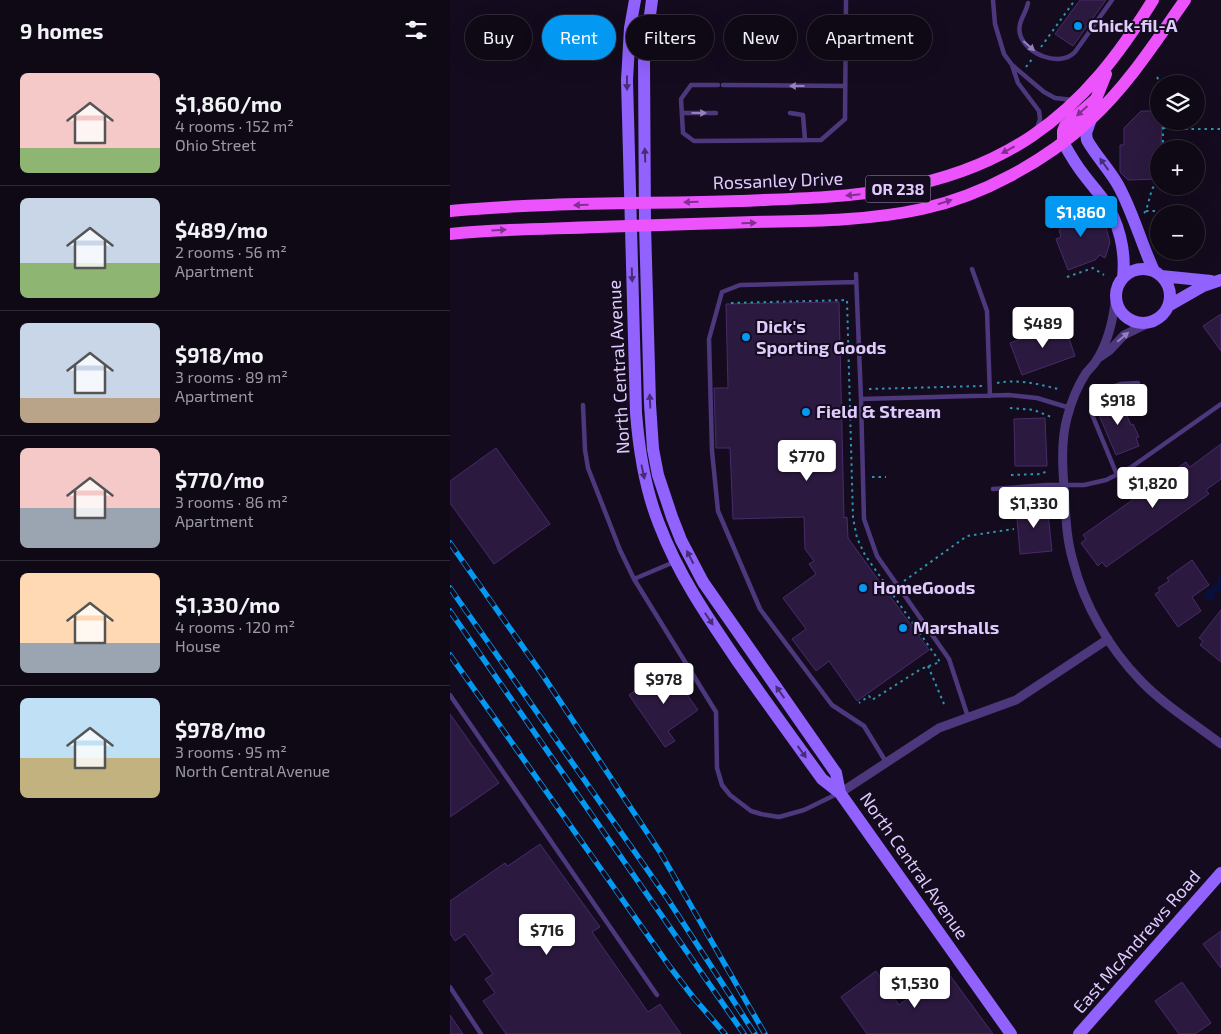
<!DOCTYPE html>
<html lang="en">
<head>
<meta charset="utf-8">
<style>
  body { margin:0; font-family:"Exo 2",sans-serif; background:#1d1723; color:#f1f3f6; height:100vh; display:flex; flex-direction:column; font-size:19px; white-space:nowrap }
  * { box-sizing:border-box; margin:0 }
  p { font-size:16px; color:#9b9aa1 }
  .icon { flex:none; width:28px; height:28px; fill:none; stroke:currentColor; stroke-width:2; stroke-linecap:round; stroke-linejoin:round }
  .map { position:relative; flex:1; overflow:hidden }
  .drawer { display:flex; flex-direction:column; background:#0f0916; width:450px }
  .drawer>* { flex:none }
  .hud { position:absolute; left:15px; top:15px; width:475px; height:45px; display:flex; gap:10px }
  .fabs { position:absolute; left:700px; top:75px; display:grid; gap:10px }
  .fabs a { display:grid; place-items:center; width:55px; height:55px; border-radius:50%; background:#0f0916; box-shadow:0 5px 20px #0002,0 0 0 1px #2f2a35; font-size:25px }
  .price { position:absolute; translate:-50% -42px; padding:0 11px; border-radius:5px; background:#fff; color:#222; font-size:16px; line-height:32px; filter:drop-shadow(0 1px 2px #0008) }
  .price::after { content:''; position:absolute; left:50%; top:30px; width:15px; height:11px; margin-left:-8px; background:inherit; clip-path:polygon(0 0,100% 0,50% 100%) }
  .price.selected { background:#0398f2; color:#fff }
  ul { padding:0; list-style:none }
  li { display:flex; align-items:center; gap:15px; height:125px; padding:0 20px }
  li+li { border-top:1px solid #2f2a35 }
  li span { display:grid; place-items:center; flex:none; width:140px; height:100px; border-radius:8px; color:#555 }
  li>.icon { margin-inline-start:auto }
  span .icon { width:60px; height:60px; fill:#fffc; stroke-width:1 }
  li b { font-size:21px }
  h2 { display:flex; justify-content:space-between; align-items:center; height:60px; padding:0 20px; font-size:21px }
  .chip { padding:0 18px; border-radius:22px; background:#0f0916; box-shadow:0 5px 20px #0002,0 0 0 1px #2f2a35; font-size:18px; line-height:45px }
  .chip.selected { background:#0398f2; color:#fff }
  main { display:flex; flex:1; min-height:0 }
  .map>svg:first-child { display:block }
</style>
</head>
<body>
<main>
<section class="drawer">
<h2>9 homes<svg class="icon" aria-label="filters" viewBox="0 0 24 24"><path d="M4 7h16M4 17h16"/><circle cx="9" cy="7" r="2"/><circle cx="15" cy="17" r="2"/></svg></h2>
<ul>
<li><span style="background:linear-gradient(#f6c9c9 75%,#8fb573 0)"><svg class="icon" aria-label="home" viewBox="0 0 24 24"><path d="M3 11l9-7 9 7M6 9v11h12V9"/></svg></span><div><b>$1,860/mo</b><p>4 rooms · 152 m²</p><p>Ohio Street</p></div></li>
<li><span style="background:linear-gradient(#c9d6e8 65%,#8fb573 0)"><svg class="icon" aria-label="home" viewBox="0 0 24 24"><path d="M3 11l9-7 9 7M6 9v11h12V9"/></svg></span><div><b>$489/mo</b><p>2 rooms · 56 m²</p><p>Apartment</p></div></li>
<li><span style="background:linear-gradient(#c9d6e8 75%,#b9a48a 0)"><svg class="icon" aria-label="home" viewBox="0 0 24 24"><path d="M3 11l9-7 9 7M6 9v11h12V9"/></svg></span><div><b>$918/mo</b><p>3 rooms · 89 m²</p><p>Apartment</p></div></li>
<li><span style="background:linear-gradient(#f6c9c9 60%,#9aa5b1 0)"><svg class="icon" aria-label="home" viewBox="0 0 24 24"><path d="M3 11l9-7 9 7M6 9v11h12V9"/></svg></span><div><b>$770/mo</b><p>3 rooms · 86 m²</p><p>Apartment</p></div></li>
<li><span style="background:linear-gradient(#ffd9b3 70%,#9aa5b1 0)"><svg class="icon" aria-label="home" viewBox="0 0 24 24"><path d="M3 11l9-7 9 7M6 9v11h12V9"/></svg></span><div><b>$1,330/mo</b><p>4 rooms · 120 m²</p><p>House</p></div></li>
<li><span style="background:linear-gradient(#bfe0f5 60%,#c2b280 0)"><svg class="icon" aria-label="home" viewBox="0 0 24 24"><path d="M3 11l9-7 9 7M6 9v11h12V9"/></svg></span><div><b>$978/mo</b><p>3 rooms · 95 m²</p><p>North Central Avenue</p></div></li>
</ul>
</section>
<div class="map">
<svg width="771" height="1034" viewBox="0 0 771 1034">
  <rect width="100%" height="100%" fill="#140c1e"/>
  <!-- water -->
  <path fill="#090e3a" d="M771 574V590L766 593 764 600 758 601 754 597 755 592 768 582V578Z"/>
  <!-- building -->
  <path fill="#2b193f" stroke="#492b6b" d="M630 0H656L623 46 605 34Z
    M691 111H709V121H712L711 149H709L708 159V179L678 180 670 172V145H674V128Z
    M634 209 637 215 644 217 655 224 660 242 657 252 655 258 650 255 645 260 618 270 606 239 611 237 609 230 611 229 605 214 617 210 619 215Z
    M389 302 394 518 397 517 398 538 479 650 407 701 379 661 366 671 342 639 356 629 333 598 366 574 359 564 364 561 355 549 354 517 283 519 280 448H266L264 388H278L276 304Z
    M771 314V351L753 326Z
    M614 324 625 356 572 375 560 343Z
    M669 397 681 425 683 424 689 437 686 438 689 446 666 455 646 408 647 406Z
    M595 418 597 466H565L564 419Z
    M771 444V479L756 490 759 494 656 567 652 562 648 566 631 543 636 539 633 535 736 462 740 467Z
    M46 448 100 524 44 564 0 503V481Z
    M597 504 602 551 570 554 566 507Z
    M742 560 759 585 742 597 751 611 728 627 705 594 710 591 708 588 719 581 717 578Z
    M771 610V662L750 645 753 641 749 638Z
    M218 668 248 710 218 731 225 741 215 747 179 695Z
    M0 714 49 783 0 817Z
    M90 844 150 927 142 932 198 1012 210 1004 231 1034H56L33 1001 45 993 35 979 43 974 15 934 5 941 0 933V901L55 863 58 866Z
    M771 931V968L753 944Z
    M496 970 543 1034H417L391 997 426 971 449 1005Z
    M732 982 761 1023 745 1034H729L705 1001Z
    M0 1015 13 1034H0Z"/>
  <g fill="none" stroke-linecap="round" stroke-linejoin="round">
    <!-- path -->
    <path stroke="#2e93ae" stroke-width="2" stroke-dasharray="2.5 4" stroke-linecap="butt" d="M591 47 625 0
      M576 67 582 59
      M707 77 711 84
      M709 90 706 96V110H709
      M713 128H723
      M735 129H771
      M713 149V121
      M696 211H708L714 214
      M694 213 696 211 702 189 709 180
      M617 277 643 268 654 275
      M281 303 397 300 403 518 407 538 415 555 490 662 471 669 422 700 419 696 409 703
      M547 383C567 379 589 384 608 389
      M419 389 532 386
      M560 408 584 410 601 417
      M561 475 591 474 597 471
      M422 477H436
      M454 581 517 536 564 529
      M478 666 494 704"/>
    <!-- lane -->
    <path stroke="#4d387d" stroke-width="4.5" d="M543 0 545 24 554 54 562 65 568 83 589 111 590 119 587 129
      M578 3C576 14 567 22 570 34 575 54 610 68 625 52L662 0
      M562 65 594 92 605 98 623 100
      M268 85H241L231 99 233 133 244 141 371 140 395 119 396 0
      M273 85 395 86
      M232 113H266
      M340 113 353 115 355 140
      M522 269 537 311 540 396
      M406 274 411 399
      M406 282 290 285 272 292 259 339 262 451 268 511 310 609 382 705 414 726 436 762
      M133 405 135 450 138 468 170 550 184 579 266 712 267 768 272 785 280 795 301 811 311 814 329 817 354 810 387 794
      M667 475 641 412C642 399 659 387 671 384 676 383 682 384 688 383
      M543 489 597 485H634L656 480 680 468 771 404
      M184 579 224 562
      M0 695 207 995
      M518 717 499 659 427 556 414 519 411 399 559 395 587 398 620 408
      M0 987 31 1034"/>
    <!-- street -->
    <path stroke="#4d387d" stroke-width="9" d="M666 297C663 319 659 339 648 358 645 364 640 368 636 373 627 387 621 402 617 418 610 444 613 475 615 501 616 521 617 541 623 561 634 605 659 648 691 681 714 705 745 724 771 744
      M647 359 660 350 674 335 703 321
      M390 793 489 728 566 700 658 639"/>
    <!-- secondary -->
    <path stroke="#9162fd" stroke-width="12" d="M185 0 180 28 177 80 186 413C189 451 195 489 209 524 228 574 256 615 286 659 314 699 343 739 372 779L390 793 561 1034
      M202 0 194 61 195 225 200 404 203 449 208 475 222 517 231 540 253 582 386 773 390 793
      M641 119 636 133 637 140C646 156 659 169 668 185 683 212 691 243 704 271
      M613 142C619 153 626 165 634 175 640 183 647 191 653 199 669 221 676 251 673 278
      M666 296a27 27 0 1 1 54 0a27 27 0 1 1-54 0Z
      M711 276 761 281
      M718 306 753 286 771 280
      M629 1034 771 873"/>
    <!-- primary -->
    <path stroke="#ec53fd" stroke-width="12" d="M613 142V131L615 126 646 99 656 74
      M0 211C96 202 193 204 289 201 392 197 493 196 582 136 635 100 670 53 703 0
      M0 234C49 229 98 229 148 227 200 225 252 224 304 222 360 221 417 221 472 209 532 196 596 161 641 119 678 85 706 41 735 0"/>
    <!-- rail casing -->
    <g stroke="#0398f2" stroke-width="5.5">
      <path id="rail" d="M0 543 92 674 210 852 315 1034
        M0 588 217 898 305 1034
        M0 611 294 1034
        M0 655 220 967 243 997 275 1034"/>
    </g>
    <!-- rail -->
    <use href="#rail" stroke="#140c1e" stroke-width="4" stroke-dasharray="11" stroke-linecap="butt"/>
  </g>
  <!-- one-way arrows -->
  <defs><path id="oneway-solid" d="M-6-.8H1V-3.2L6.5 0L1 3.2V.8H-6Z" transform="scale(1.25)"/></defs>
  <g fill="#9681be">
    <use href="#oneway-solid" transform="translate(579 46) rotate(41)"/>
    <use href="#oneway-solid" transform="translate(347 86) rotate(-180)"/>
    <use href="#oneway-solid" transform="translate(249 113)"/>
    <use href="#oneway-solid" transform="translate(673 337) rotate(-40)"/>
  </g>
  <g fill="#462e77">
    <use href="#oneway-solid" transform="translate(177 83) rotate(90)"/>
    <use href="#oneway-solid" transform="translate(195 155) rotate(-92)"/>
    <use href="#oneway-solid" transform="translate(654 164) rotate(-126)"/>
    <use href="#oneway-solid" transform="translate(182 275) rotate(88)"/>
    <use href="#oneway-solid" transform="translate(200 401) rotate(-92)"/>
    <use href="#oneway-solid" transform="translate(193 472) rotate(78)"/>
    <use href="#oneway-solid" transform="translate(240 557) rotate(-117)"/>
    <use href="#oneway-solid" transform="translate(259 619) rotate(56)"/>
    <use href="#oneway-solid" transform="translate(330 692) rotate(-125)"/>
    <use href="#oneway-solid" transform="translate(352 752) rotate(54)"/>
  </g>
  <g fill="#80308e">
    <use href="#oneway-solid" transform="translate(632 111) rotate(138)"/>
    <use href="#oneway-solid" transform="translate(558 150) rotate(152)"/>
    <use href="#oneway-solid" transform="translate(403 195) rotate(174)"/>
    <use href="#oneway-solid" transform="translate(241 202) rotate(178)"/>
    <use href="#oneway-solid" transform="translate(495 202) rotate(-17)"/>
    <use href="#oneway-solid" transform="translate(131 205) rotate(178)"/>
    <use href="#oneway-solid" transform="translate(299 223) rotate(-2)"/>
    <use href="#oneway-solid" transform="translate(49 230) rotate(-3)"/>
  </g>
  <!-- markers -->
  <g fill="#0398f2" stroke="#140c1e" stroke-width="2">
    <circle cx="628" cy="26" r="5"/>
    <circle cx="296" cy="337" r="5"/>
    <circle cx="356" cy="412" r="5"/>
    <circle cx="413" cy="588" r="5"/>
    <circle cx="453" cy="628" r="5"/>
  </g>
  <g text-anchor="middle" stroke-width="4" stroke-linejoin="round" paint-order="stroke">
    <!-- shield labels -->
    <rect fill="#140c1e" stroke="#a291bb" stroke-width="1" x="415.5" y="175.5" width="65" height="27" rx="4"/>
    <g font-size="16" font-weight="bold" fill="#dfcafe">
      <text x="448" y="195">OR 238</text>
    </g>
    <!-- poi labels -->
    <g font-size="18" font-weight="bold" fill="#dfcafe" stroke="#140c1e" text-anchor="start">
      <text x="638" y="32">Chick-fil-A</text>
      <text x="306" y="333">Dick's<tspan x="306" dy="21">Sporting Goods</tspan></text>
      <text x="366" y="418">Field &amp; Stream</text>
      <text x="423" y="594">HomeGoods</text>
      <text x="463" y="634">Marshalls</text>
    </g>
    <!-- street labels -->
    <g font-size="18" fill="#dfcafe" stroke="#140c1e">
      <text transform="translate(328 181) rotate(-2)" y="6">Rossanley Drive</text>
      <text transform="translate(169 367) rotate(-93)" y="6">North Central Avenue</text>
      <text transform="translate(464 866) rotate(55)" y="6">North Central Avenue</text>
      <text transform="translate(687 942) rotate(-49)" y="6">East McAndrews Road</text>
    </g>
  </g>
</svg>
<div class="fabs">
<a><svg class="icon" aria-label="layers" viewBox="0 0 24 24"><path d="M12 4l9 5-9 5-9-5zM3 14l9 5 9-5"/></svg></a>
<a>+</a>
<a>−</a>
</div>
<b class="price selected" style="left:631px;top:238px">$1,860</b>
<b class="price" style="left:593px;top:349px">$489</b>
<b class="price" style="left:668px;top:426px">$918</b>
<b class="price" style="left:357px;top:482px">$770</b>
<b class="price" style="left:703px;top:509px">$1,820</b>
<b class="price" style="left:584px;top:529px">$1,330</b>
<b class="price" style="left:214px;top:705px">$978</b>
<b class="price" style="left:97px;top:956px">$716</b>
<b class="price" style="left:465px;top:1009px">$1,530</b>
<div class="hud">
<a class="chip">Buy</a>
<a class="chip selected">Rent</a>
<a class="chip">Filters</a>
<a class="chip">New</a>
<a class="chip">Apartment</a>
</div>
</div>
</main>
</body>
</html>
